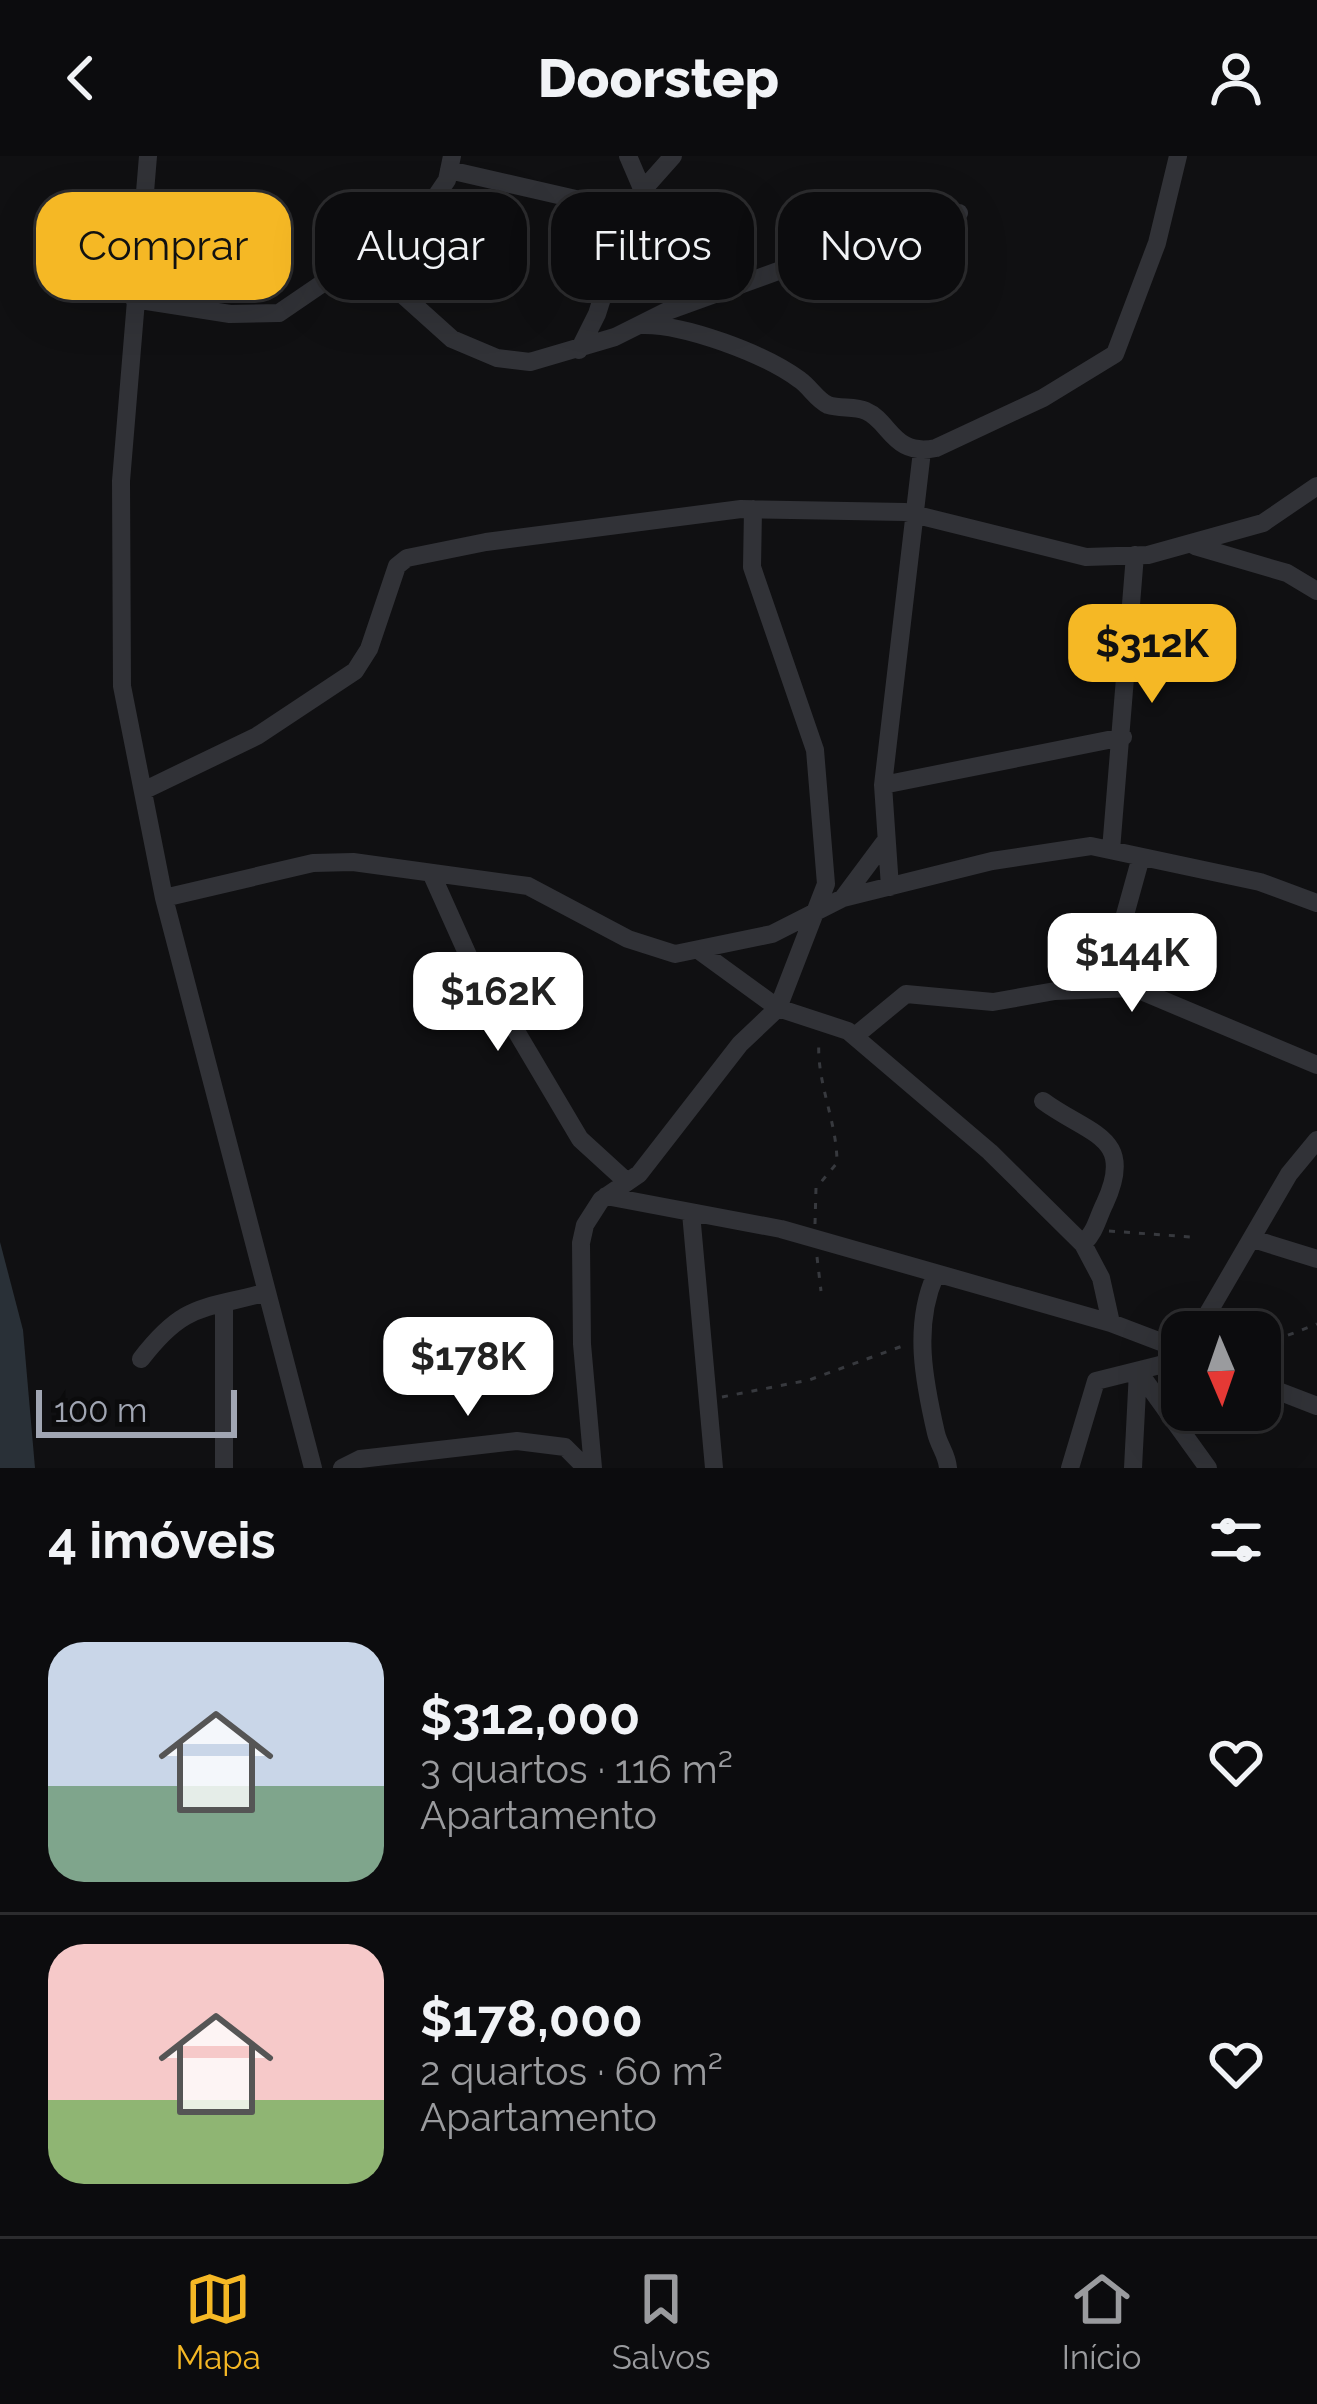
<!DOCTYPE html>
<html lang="pt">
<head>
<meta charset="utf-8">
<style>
  body { margin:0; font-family:Raleway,sans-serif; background:#1a1a1c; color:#f1f3f6; height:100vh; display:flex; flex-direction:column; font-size:45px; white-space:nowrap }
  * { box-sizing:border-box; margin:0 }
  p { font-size:39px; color:#9a9b9e }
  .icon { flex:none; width:66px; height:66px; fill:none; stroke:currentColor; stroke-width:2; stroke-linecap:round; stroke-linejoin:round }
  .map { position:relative; height:1312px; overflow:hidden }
  .sheet { display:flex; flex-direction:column; background:#0c0c0e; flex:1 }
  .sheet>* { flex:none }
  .top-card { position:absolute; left:36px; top:36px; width:1245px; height:108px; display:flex; gap:24px }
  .needle { width:78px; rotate:178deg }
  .controls { position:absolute; left:1161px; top:1155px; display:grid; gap:24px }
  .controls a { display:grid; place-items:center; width:120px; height:120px; border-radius:24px; background:#0c0c0e; box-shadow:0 12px 48px #0002,0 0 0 3px #2c2c2e; font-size:60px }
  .scale { position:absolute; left:36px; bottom:30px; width:201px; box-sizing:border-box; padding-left:12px; border:6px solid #a1a6b3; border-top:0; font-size:33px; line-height:42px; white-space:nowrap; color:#a1a6b3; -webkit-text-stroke:9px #0b0b0c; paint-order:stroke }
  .price { position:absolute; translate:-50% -102px; padding:0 27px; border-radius:24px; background:#fff; color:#222; font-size:39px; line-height:78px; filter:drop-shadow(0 3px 6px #0008) }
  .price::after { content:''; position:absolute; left:50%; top:72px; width:36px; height:27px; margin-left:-18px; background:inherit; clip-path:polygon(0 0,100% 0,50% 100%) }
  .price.active { background:#f5b825; color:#111 }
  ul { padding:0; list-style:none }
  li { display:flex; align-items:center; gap:36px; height:300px; padding:0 48px }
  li+li { border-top:3px solid #2c2c2e }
  li span { display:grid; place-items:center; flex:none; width:336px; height:240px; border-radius:36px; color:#555 }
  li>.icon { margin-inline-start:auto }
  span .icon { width:144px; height:144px; fill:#fffc; stroke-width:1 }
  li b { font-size:51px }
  h2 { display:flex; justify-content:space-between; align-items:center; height:144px; padding:0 48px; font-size:51px }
  .chip { padding:0 42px; border-radius:36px; background:#0c0c0e; box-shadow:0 12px 48px #0002,0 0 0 3px #2c2c2e; font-size:42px; line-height:108px }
  .chip.active { background:#f5b825; color:#111 }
  header { display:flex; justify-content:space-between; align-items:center; height:156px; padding:0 48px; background:#0c0c0e; font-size:54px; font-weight:800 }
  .tabs { display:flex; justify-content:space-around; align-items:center; height:168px; border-top:3px solid #2c2c2e; background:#0c0c0e; font-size:33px; color:#9a9b9e }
  .tabs a { display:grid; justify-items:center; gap:6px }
  .tabs .active { color:#f5b825 }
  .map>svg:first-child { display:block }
</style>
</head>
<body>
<header><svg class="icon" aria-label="back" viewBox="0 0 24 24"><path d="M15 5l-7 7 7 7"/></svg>Doorstep<svg class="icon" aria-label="person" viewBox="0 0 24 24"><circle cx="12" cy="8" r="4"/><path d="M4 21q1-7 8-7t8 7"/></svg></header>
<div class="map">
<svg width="1317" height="1312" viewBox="0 0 1317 1312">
  <rect width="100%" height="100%" fill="#101012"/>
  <!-- water -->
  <path fill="#293037" d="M0 1086 23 1174 35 1312H0Z"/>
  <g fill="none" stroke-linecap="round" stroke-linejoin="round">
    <!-- path -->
    <path stroke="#37393e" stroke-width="3" stroke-dasharray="6 9" stroke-linecap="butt" d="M815 1068 816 1032 837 1007C837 964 816 927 819 884
      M1109 1075 1191 1081
      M817 1101 821 1135
      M1260 1190 1317 1168
      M722 1241 809 1224 908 1188"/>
    <!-- minor -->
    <path stroke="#313237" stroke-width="18" d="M148 0 121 325 122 530 164 742 313 1312
      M628 0 643 35
      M449 14 628 55
      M406 72 399 108 403 139 452 183 497 202 530 206 615 181 665 156 891 74 931 70 959 57
      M134 143 230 158 279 157 424 58 447 24 452 0
      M640 169C683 167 765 198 800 224 810 231 817 244 828 249 840 253 855 250 866 255 890 265 893 301 936 292L1043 242 1115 198 1157 87 1178 0
      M579 194 597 158 633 45 673 0
      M1195 390 1287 417 1317 435
      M883 629 1123 581
      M143 635 257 580 355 515 369 493 397 410 407 402 486 386 741 353 905 356 1086 401 1148 399 1263 367 1317 330
      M1111 694 1135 399
      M1141 701 1118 784 1134 832 1317 909
      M432 719 484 835 516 875 580 983 626 1025
      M890 731 883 629 922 295
      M164 742 313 707 353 706 528 730 628 783 675 798 772 778 843 742 992 705 1091 690 1260 726 1317 747
      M843 742 884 687
      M701 796 778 852 848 875 990 996 1083 1088 1101 1122 1111 1167
      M855 880 906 838 993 846 1055 835 1134 832
      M1043 945C1089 979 1136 980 1105 1047 1097 1063 1096 1075 1083 1088
      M606 1040 781 1073 1111 1167 1182 1194
      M691 1057 714 1312
      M1253 1083 1317 1103
      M935 1120C913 1170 924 1225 936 1277 939 1290 947 1298 948 1312
      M1197 1176 1289 1018 1317 984
      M141 1203C185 1146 203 1154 267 1136
      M1138 1215 1208 1312
      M1260 1228 1317 1250
      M224 1312V1148
      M342 1312 360 1303 517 1285 565 1291 586 1312
      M593 1312 582 1188 581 1087 585 1069 601 1044 639 1018 740 888 778 852 826 728 815 594 752 411 753 353
      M1070 1312 1096 1225 1160 1209 1182 1198
      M1133 1312 1138 1215"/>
  </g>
</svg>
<div class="controls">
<a><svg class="needle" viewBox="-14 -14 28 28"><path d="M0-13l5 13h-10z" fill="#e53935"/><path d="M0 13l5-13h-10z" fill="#9a9b9e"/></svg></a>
</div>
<div class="scale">100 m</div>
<b class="price active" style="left:1152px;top:550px">$312K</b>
<b class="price" style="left:1132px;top:859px">$144K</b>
<b class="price" style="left:498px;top:898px">$162K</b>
<b class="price" style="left:468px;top:1263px">$178K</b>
<div class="top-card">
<a class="chip active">Comprar</a>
<a class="chip">Alugar</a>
<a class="chip">Filtros</a>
<a class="chip">Novo</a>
</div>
</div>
<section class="sheet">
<h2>4 imóveis<svg class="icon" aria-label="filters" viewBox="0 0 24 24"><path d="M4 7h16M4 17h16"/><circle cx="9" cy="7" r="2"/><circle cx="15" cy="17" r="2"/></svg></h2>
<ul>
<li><span style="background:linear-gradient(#c9d6e8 60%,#7fa58c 0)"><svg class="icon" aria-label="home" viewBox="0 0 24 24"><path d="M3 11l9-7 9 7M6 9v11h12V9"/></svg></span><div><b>$312,000</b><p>3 quartos · 116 m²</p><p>Apartamento</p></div><svg class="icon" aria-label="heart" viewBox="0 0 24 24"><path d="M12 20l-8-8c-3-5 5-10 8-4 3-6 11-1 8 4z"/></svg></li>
<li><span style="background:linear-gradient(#f6c9c9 65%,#8fb573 0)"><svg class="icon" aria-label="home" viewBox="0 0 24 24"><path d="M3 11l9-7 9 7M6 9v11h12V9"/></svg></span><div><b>$178,000</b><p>2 quartos · 60 m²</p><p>Apartamento</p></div><svg class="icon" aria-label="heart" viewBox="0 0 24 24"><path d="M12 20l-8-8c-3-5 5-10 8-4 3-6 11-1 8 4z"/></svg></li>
</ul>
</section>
<nav class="tabs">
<a class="active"><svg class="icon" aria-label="map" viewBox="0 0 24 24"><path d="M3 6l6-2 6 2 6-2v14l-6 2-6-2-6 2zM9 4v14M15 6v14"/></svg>Mapa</a>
<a><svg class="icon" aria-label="saved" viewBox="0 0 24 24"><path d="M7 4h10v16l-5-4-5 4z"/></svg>Salvos</a>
<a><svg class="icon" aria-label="home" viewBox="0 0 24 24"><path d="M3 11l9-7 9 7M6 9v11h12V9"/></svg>Início</a>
</nav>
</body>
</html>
